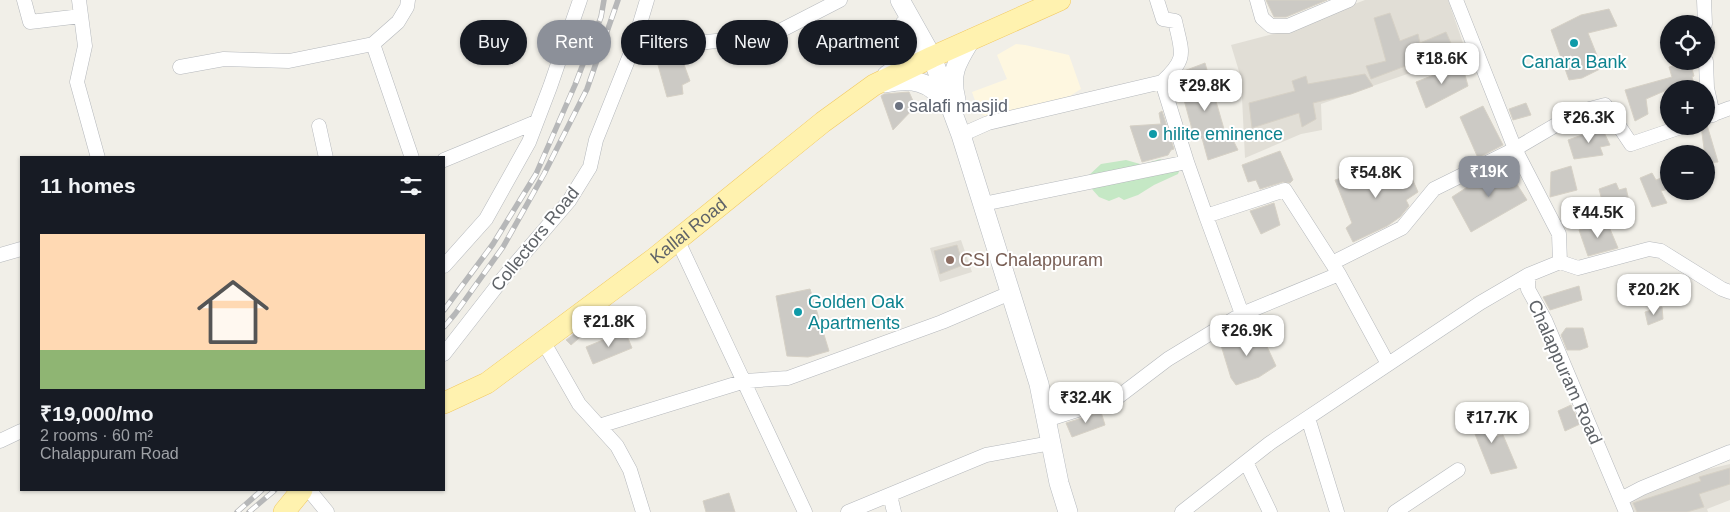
<!DOCTYPE html>
<html lang="en">
<head>
<meta charset="utf-8">
<style>
  body { margin:0; font-family:Arial,sans-serif; background:#242831; color:#f1f3f6; height:100vh; display:flex; flex-direction:column; font-size:19px; white-space:nowrap }
  * { box-sizing:border-box; margin:0 }
  p { font-size:16px; color:#9ea1a6 }
  .icon { flex:none; width:28px; height:28px; fill:none; stroke:currentColor; stroke-width:2; stroke-linecap:round; stroke-linejoin:round }
  .map { position:relative; flex:1; overflow:hidden }
  .sheet { position:absolute; left:20px; top:156px; width:425px; height:335px; display:flex; flex-direction:column; background:#171b24; border-radius:0px; box-shadow:0 1px 4px #0004 }
  .sheet>* { flex:none }
  .hud { position:absolute; left:460px; top:20px; width:475px; height:45px; display:flex; gap:10px }
  .controls { position:absolute; left:1660px; top:15px; display:grid; gap:10px }
  .controls a { display:grid; place-items:center; width:55px; height:55px; border-radius:50%; background:#171b24; box-shadow:0 1px 4px #0004; font-size:25px }
  .price { position:absolute; translate:-50% -42px; padding:0 11px; border-radius:10px; background:#fff; color:#222; font-size:16px; line-height:32px; filter:drop-shadow(0 1px 2px #0008) }
  .price::after { content:''; position:absolute; left:50%; top:30px; width:15px; height:11px; margin-left:-8px; background:inherit; clip-path:polygon(0 0,100% 0,50% 100%) }
  .price.active { background:#8c9099; color:#fff }
  ul { padding:0; list-style:none }
  li { display:grid; align-content:center; gap:10px; height:265px; padding:0 20px }
  li span { display:grid; place-items:center; height:155px; border-radius:0px; color:#555 }
  li>.icon { margin-inline-start:auto }
  span .icon { width:90px; height:90px; fill:#fffc; stroke-width:1 }
  li b { font-size:21px }
  h2 { display:flex; justify-content:space-between; align-items:center; height:60px; padding:0 20px; font-size:21px }
  .chip { padding:0 18px; border-radius:22px; background:#171b24; box-shadow:0 1px 4px #0004; font-size:18px; line-height:45px }
  .chip.active { background:#8c9099; color:#fff }
  .map>svg:first-child { display:block }
</style>
</head>
<body>
<div class="map">
<svg width="1730" height="512" viewBox="0 0 1730 512">
  <rect width="100%" height="100%" fill="#f1efe8"/>
  <!-- commercial -->
  <path fill="#fef7e0" d="M1016 44 1025 45 1069 55 1081 89 1070 96 1040 105 1010 113H992L985 116 979 112 972 92 1007 79 997 55Z"/>
  <!-- education -->
  <path fill="#e1ded6" d="M1365 0H1448L1463 43 1462 55 1321 104 1322 130 1301 134 1245 158 1241 78 1231 45 1281 32Z
    M961 240 972 272 940 282 930 248Z
    M1730 464V500L1707 509 1708 512H1632L1627 500 1684 475Z"/>
  <!-- green -->
  <path fill="#c5e8c5" d="M1160 159 1180 169 1178 174 1154 185 1138 195 1124 200 1119 197 1109 201 1099 197 1091 188 1087 177 1101 164 1126 160 1140 164H1144Z"/>
  <!-- building -->
  <path fill="#cccac5" stroke="#d6d1c6" d="M1266 0H1327L1286 17H1274Z
    M1609 9 1617 26 1588 33 1602 68 1582 78 1569 80 1551 30 1581 15Z
    M1390 13 1400 41 1418 34 1420 43 1446 32 1453 48 1371 79 1366 66 1386 61 1374 18Z
    M682 59 690 81 682 85 683 94 667 97 658 65Z
    M1690 62 1694 76 1692 77 1695 89H1669L1646 99 1648 114 1635 121 1625 90 1672 77 1669 67Z
    M1205 63 1226 136H1231L1238 150 1208 160 1202 138 1195 140 1178 78 1184 71Z
    M1462 64 1468 86 1426 108 1416 82Z
    M1365 74 1373 86 1351 94 1313 103 1316 119 1302 127 1299 113 1252 128 1249 103 1295 91 1292 81 1306 76 1308 84Z
    M909 92 914 103V108L893 130 881 96 884 94Z
    M1526 103 1531 115 1513 120 1509 109Z
    M1483 106 1503 145 1478 158 1460 117Z
    M1162 111 1174 149 1171 150 1168 155 1142 162 1130 126 1161 124 1159 113Z
    M1707 125 1718 162 1706 163 1701 126Z
    M1602 128 1610 145 1600 147 1603 155 1574 159 1568 140Z
    M1280 151 1293 180 1290 183 1283 182 1260 189 1256 180 1248 182 1242 165Z
    M1404 160 1418 192 1406 200 1409 206 1400 217 1387 226 1353 242 1346 228 1352 223 1335 180 1357 173 1360 181Z
    M1504 164 1527 200 1471 232 1452 197 1486 175 1485 174Z
    M1571 166 1577 190 1550 197 1551 172Z
    M1652 173 1656 180 1669 175V189L1661 191 1667 203 1652 207 1640 178Z
    M1616 183 1619 190 1626 188 1629 201 1604 208 1599 189Z
    M1274 203 1280 225 1261 234 1250 211Z
    M1607 222 1618 248 1588 256 1579 230Z
    M957 245 963 265 940 274 934 251Z
    M1579 286 1582 300 1550 310 1543 297Z
    M810 289 829 351 808 357 787 356 776 296Z
    M1662 307 1663 319 1648 325 1645 312Z
    M589 323 592 327 571 345 566 340Z
    M1566 328H1583L1588 347 1580 350H1567L1561 335Z
    M1259 329 1276 366 1259 377 1236 385 1231 378 1220 342Z
    M625 331 632 348 593 364 586 347Z
    M1571 405 1580 424 1565 431 1558 411Z
    M1485 411 1495 437 1503 435 1517 468 1491 474 1467 414Z
    M1101 412 1105 425 1072 437 1066 423Z
    M1730 468V484L1699 494 1704 507 1687 512H1637L1633 503 1701 481 1699 477Z
    M729 493 735 512H706L703 501Z"/>
  <g fill="none" stroke-linecap="round" stroke-linejoin="round">
    <!-- street casing -->
    <g stroke="#b5b8bc" stroke-width="15">
      <path id="street" d="M24 0 30 22 81 16
        M79 0 85 46 77 82 98 158
        M1157 0 1163 19 1175 21C1182 53 1188 58 1162 82
        M1257 0 1262 18 1271 26H1288L1349 0
        M1456 0 1515 149 1559 234 1560 262 1528 275V289L1545 320 1626 512
        M1704 0 1705 24
        M373 44 412 158
        M632 50 772 35 840 0
        M1706 61 1707 88 1713 115
        M180 67 224 59 289 61 373 44 398 22 407 7 408 0
        M1706 117 1730 108
        M319 126 326 158
        M961 135 988 123 1162 82 1187 162
        M444 160 536 122
        M983 204 1187 162 1206 216 1285 190 1339 274 1388 364
        M1206 216 1242 314
        M677 239 805 512
        M0 255 21 249
        M1560 262 1578 268 1649 249 1661 251 1722 289 1730 292
        M1332 263 1402 228 1434 189 1515 149 1578 112 1605 105 1631 144 1684 126
        M444 266 486 219 529 142 550 87 580 0
        M543 341 579 404 617 446 630 470 643 512
        M444 354 504 277 569 201 590 167 596 140 632 50 647 0
        M1308 418 1337 512
        M1046 420 1118 397 1168 359 1242 314 1339 274
        M599 426 745 381 788 378 942 322 1010 293
        M0 441 21 431
        M1246 462 1270 512
        M309 490 327 512
        M890 495 894 512
        M1621 499 1642 488 1730 452
        M848 512 986 455 1051 443
        M1182 512 1270 443 1480 303 1528 275
        M1395 512 1458 470"/>
    </g>
    <!-- secondary casing -->
    <g stroke="#b6babf" stroke-width="20">
      <path id="secondary" d="M900 0 932 57 961 135 1039 384 1059 483 1068 512
        M887 75 903 64 911 48 905 24
        M885 83C911 78 931 80 946 104
        M956 100C949 73 957 62 971 39"/>
    </g>
    <!-- primary casing -->
    <g stroke="#f2c960" stroke-width="22">
      <g id="primary">
        <path id="s1" d="M444 403 487 383 655 258 823 122 874 85 932 57 1060 0"/>
        <path d="M284 512 302 490"/>
      </g>
    </g>
    <!-- street -->
    <use href="#street" stroke="#fff" stroke-width="14"/>
    <!-- secondary -->
    <use href="#secondary" stroke="#fff" stroke-width="19"/>
    <!-- primary -->
    <use href="#primary" stroke="#fff2af" stroke-width="21"/>
    <!-- rail casing -->
    <g stroke="#b6b7b8" stroke-width="5.5">
      <path id="rail" d="M444 310 493 244 536 174 575 85 601 17 604 0
        M444 327 455 314 503 247 544 174 587 89 618 0
        M237 512 262 490
        M249 512 275 490"/>
    </g>
    <!-- rail -->
    <use href="#rail" stroke="#fff" stroke-width="4" stroke-dasharray="11" stroke-linecap="butt"/>
  </g>
  <!-- markers -->
  <g fill="#0f9aa8" stroke="#fff" stroke-width="2">
    <circle cx="1574" cy="43" r="5"/>
    <circle cx="1153" cy="134" r="5"/>
    <circle cx="798" cy="312" r="5"/>
  </g>
  <circle fill="#6b7280" stroke="#fff" stroke-width="2" cx="899" cy="106" r="5"/>
  <circle fill="#8d6e63" stroke="#fff" stroke-width="2" cx="950" cy="260" r="5"/>
  <g text-anchor="middle" stroke-width="4" stroke-linejoin="round" paint-order="stroke">
    <!-- culture labels -->
    <g font-size="18" fill="#0d838f" stroke="#fff" text-anchor="start">
      <text x="1574" y="68" text-anchor="middle">Canara Bank</text>
      <text x="1163" y="140">hilite eminence</text>
      <text x="808" y="308">Golden Oak<tspan x="808" dy="21">Apartments</tspan></text>
    </g>
    <!-- worship labels -->
    <g font-size="18" fill="#5b616d" stroke="#fff" text-anchor="start">
      <text x="909" y="112">salafi masjid</text>
    </g>
    <!-- street labels -->
    <g font-size="18" fill="#5f6368" stroke="#fff">
      <text dy="6" stroke="none"><textPath href="#s1" startOffset="300">Kallai Road</textPath></text>
      <text transform="translate(535 239) rotate(-51)" y="6">Collectors Road</text>
      <text transform="translate(1565 372) rotate(66)" y="6">Chalappuram Road</text>
    </g>
    <!-- education labels -->
    <g font-size="18" fill="#785e54" stroke="#fff" text-anchor="start">
      <text x="960" y="266">CSI Chalappuram</text>
    </g>
  </g>
</svg>
<div class="controls">
<a><svg class="icon" aria-label="locate" viewBox="0 0 24 24"><circle cx="12" cy="12" r="6"/><path d="M12 2v4M12 18v4M2 12h4M18 12h4"/></svg></a>
<a>+</a>
<a>−</a>
</div>
<b class="price" style="left:1442px;top:85px">₹18.6K</b>
<b class="price" style="left:1205px;top:112px">₹29.8K</b>
<b class="price" style="left:1589px;top:144px">₹26.3K</b>
<b class="price active" style="left:1489px;top:198px">₹19K</b>
<b class="price" style="left:1376px;top:199px">₹54.8K</b>
<b class="price" style="left:1598px;top:239px">₹44.5K</b>
<b class="price" style="left:1654px;top:316px">₹20.2K</b>
<b class="price" style="left:609px;top:348px">₹21.8K</b>
<b class="price" style="left:1247px;top:357px">₹26.9K</b>
<b class="price" style="left:1086px;top:424px">₹32.4K</b>
<b class="price" style="left:1492px;top:444px">₹17.7K</b>
<div class="hud">
<a class="chip">Buy</a>
<a class="chip active">Rent</a>
<a class="chip">Filters</a>
<a class="chip">New</a>
<a class="chip">Apartment</a>
</div>
<section class="sheet">
<h2>11 homes<svg class="icon" aria-label="filters" viewBox="0 0 24 24"><path d="M4 7h16M4 17h16"/><circle cx="9" cy="7" r="2"/><circle cx="15" cy="17" r="2"/></svg></h2>
<ul>
<li><span style="background:linear-gradient(#ffd9b3 75%,#8fb573 0)"><svg class="icon" aria-label="home" viewBox="0 0 24 24"><path d="M3 11l9-7 9 7M6 9v11h12V9"/></svg></span><div><b>₹19,000/mo</b><p>2 rooms · 60 m²</p><p>Chalappuram Road</p></div></li>
</ul>
</section>
</div>
</body>
</html>
